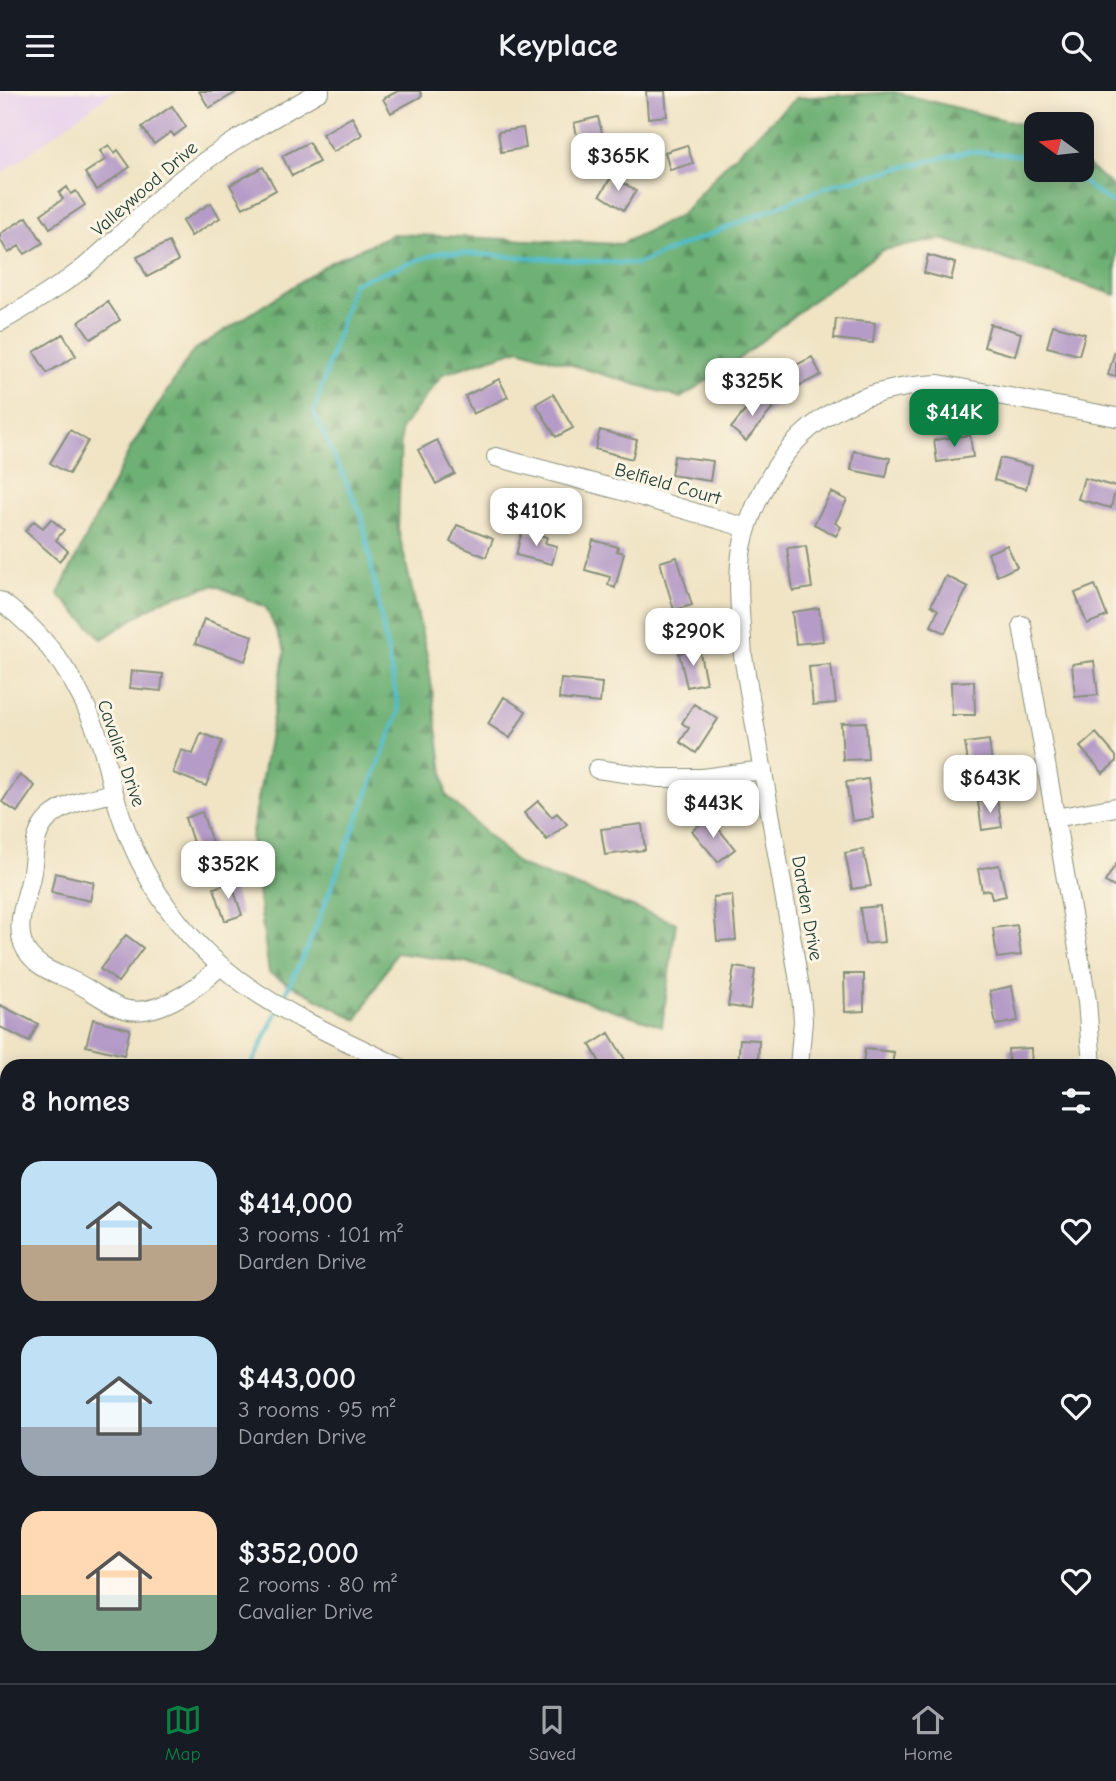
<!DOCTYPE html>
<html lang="en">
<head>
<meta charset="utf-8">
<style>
  body { margin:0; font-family:"Comic Neue",sans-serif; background:#242831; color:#f1f3f6; height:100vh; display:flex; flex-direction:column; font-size:26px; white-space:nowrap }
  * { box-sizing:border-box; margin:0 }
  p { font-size:23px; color:#9ea1a6 }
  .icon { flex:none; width:38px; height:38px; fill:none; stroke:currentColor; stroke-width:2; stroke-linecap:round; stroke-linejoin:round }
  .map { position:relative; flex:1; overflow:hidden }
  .panel { position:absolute; left:0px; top:968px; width:1116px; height:625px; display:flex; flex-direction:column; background:#171b24; border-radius:21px 21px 0 0; box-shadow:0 4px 18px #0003 }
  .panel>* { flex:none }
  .needle { width:46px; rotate:285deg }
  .controls { position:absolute; left:1024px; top:21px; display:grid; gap:14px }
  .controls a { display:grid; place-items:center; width:70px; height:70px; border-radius:14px; background:#171b24; box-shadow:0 4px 18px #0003; font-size:35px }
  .price { position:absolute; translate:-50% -60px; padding:0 16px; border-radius:14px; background:#fff; color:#222; font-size:23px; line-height:46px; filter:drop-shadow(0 2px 4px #0008) }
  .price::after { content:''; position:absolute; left:50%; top:42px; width:21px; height:16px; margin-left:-10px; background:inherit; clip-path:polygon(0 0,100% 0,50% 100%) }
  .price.on { background:#0b8043; color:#fff }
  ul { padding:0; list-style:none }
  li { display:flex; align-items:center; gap:21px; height:175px; padding:0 21px }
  li span { display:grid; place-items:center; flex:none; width:196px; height:140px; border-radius:21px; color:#555 }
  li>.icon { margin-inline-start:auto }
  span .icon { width:84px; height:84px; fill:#fffc; stroke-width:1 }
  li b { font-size:30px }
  h2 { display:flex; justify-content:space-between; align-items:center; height:84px; padding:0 21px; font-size:30px }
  header { display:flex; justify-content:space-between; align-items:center; height:91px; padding:0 21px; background:#171b24; font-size:32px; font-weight:700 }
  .menu { display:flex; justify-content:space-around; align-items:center; height:98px; border-top:2px solid #363941; background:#171b24; font-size:19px; color:#9ea1a6 }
  .menu a { display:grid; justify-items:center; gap:4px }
  .menu .on { color:#0b8043 }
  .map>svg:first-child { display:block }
</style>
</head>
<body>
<header><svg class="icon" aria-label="menu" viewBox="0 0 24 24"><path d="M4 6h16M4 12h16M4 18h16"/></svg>Keyplace<svg class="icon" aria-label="search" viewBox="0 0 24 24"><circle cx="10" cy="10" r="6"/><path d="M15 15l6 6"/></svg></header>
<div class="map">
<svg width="1116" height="1592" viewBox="0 0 1116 1592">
  <defs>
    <pattern id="forest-firs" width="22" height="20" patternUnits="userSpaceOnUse" patternTransform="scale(1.75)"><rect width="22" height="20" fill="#6eb074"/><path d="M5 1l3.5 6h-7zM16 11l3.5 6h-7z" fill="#5a9060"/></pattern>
  </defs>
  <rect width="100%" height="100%" fill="#fcf5e5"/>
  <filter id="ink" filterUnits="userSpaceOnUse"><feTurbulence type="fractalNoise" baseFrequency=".0143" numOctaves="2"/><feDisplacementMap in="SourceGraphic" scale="14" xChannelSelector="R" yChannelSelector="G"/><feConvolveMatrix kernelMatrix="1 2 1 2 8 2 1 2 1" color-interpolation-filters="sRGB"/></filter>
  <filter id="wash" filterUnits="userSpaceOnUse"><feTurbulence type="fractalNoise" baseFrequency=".00686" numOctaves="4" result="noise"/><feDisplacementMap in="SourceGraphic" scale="28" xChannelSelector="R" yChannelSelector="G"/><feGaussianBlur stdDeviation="1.57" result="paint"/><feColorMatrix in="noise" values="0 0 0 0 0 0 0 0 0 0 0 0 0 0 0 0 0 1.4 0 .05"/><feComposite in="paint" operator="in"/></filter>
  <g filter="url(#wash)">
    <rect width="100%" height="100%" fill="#f0e4c5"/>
    <!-- built -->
    <path fill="#e9d2ed" d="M0 0H113L0 84Z"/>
    <!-- forest -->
    <path fill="url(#forest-firs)" stroke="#467654" stroke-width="2" d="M895 1 1036 37V79H1082V70L1116 98V204L942 148 883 159 821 203 735 271 681 307 519 258 443 283 401 338 398 438 428 569 446 704 519 774 676 832 662 935 466 871 396 862 357 929 269 882 251 747 285 560 266 516 214 494 163 509 102 548 58 503 130 358 193 260 331 171 393 143 621 153 681 124 728 71 796 7Z"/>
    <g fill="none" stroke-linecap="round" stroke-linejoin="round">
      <!-- stream -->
      <path stroke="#50bcca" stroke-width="4.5" d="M1066 79 1116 115
        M283 907 310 851 399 621 362 425 314 322 353 192 441 161 637 173 831 94 970 60 1036 66
        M251 975 276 923"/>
    </g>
    <g id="blocks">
      <!-- building -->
      <path fill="#b59bc7" d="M199 0H234L235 2 209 17Z
        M398 0H420L422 5 391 22 383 8Z
        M646 0H665L667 25 648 27Z
        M172 15 186 36 174 45 171 41 154 53 142 36Z
        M352 26 362 44 333 61 322 43Z
        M598 26 606 57 582 64 574 32Z
        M523 37 526 57 501 61 498 41Z
        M309 51 319 71 292 85 282 65Z
        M109 54 115 62 118 59 130 76 97 99 85 82 106 68 100 60Z
        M687 54 693 72 670 79 665 61Z
        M263 76 276 99 243 117 230 94Z
        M612 85 636 100 624 119 600 104Z
        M67 96 71 103 76 100 85 114 50 137 41 123 63 108 59 102Z
        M211 112 220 127 191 145 182 130Z
        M27 126 43 152 25 163 19 155 8 162 0 148V143Z
        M169 151 178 170 147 186 137 166Z
        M928 164 955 172 951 189 924 182Z
        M108 211 120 229 91 248 79 231Z
        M836 228 875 232 873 252 834 248Z
        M990 233 1021 242 1015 265 984 256Z
        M1053 234 1085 243 1079 264 1047 256Z
        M63 243 76 265 47 282 34 261Z
        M1115 259H1116V286L1108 284Z
        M812 266 821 284 787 301 778 283Z
        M499 288 508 306 473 323 465 305Z
        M553 303 573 337 556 346 536 313Z
        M758 304 773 317 746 350 731 337Z
        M70 339 88 350 69 383 50 372Z
        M600 339 637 349 632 368 595 358Z
        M970 344 973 366 937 371 934 349Z
        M437 349 455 383 436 393 418 359Z
        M854 360 890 367 886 386 851 379Z
        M674 365 713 370 710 390 671 384Z
        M1000 367 1032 375 1026 398 994 389Z
        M1084 387 1116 396 1111 417 1078 408Z
        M831 401 847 409 835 432 841 436 836 445 814 433Z
        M51 428 64 439 56 449 68 460 59 470 25 440 34 430 43 437Z
        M457 434 493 448 486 466 450 451Z
        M522 440 547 446 545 452 557 455 552 473 516 464Z
        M593 449 618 456 617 460 624 462 615 497 608 494 610 486 585 479Z
        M1007 454 1017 476 997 485 988 462Z
        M806 455 812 497 793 500 787 457Z
        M677 466 692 514 674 519 660 471Z
        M946 485 968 496 945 542 931 535 938 519 931 514Z
        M1095 494 1107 525 1087 533 1075 502Z
        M819 517 823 550 796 553 792 521Z
        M204 528 253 545 245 570 195 553Z
        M699 557 706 592 687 596 679 562Z
        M1094 570 1098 604 1075 606 1072 573Z
        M831 574 836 612 813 614 809 576Z
        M132 580 163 583 161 600 130 597Z
        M561 588 602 592 600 612 559 608Z
        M974 590 975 624H952L951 591Z
        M504 606 526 620 510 647 488 633Z
        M694 613 718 628 696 662 680 651 689 637 682 632Z
        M866 631 868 668 843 669 841 632Z
        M201 642 222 650 206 695 173 682 181 659 193 663Z
        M1096 642 1116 665V671L1103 682 1080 656Z
        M989 649 993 680 970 684 965 652Z
        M20 684 35 695 17 721 2 711Z
        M868 688 873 727 852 730 846 691Z
        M997 708 1002 736 982 739 978 711Z
        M538 710 552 726 557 722 567 733 547 749 524 722Z
        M202 721 213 755 196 760 185 727Z
        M709 726 735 758 718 771 692 740Z
        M642 733 645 759 605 764 601 738Z
        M863 758 871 795 852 798 845 762Z
        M1116 773V797L1105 791Z
        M999 774 1006 805 992 808 990 799 982 800 978 778Z
        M55 782 94 791 90 810 51 801Z
        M231 791 242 824 225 830 214 797Z
        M732 804 736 849 717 850 713 806Z
        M880 815 884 851 865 853 860 817Z
        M1017 834 1021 864 997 867 993 837Z
        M126 844 143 857 118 891 100 878Z
        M734 876 755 879 750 918 728 915Z
        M844 883H864V920L845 921Z
        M1012 895 1018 930 996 934 990 900Z
        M0 914 38 933 29 951 0 936Z
        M93 928 130 938 124 964 86 955Z
        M609 942 627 972 624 975H602L590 954Z
        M740 948 759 949 758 975H738Z
        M1031 957 1032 975H1009L1008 958Z
        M865 958 894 961 892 975H863Z
        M1113 1130 1116 1132V1168L1110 1165V1137Z
        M1116 1510V1533L1113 1534 1110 1511Z
        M2 1525 5 1530 7 1528V1545L4 1541 0 1544V1526Z
        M917 1586H937L936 1592 915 1590Z"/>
    </g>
  </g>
  <g filter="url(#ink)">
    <use href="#blocks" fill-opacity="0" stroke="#88907c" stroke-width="2"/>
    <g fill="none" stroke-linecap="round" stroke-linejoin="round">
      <!-- minor casing -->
      <g stroke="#88907c" stroke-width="20">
        <path id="minor" d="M0 231C28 215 55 199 81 179 116 151 145 117 180 89 223 54 272 28 320 0
          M496 366 619 399 747 437
          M0 510C50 546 83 598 102 656 107 671 109 687 114 702 124 738 139 773 159 804 220 898 302 928 397 975
          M1022 534 1087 910 1092 975
          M597 678 659 687H702L763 679
          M113 702C91 708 67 711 49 727 33 742 35 761 32 781 28 806 12 835 26 859 38 878 56 882 75 891 89 898 102 908 116 915 150 932 197 898 220 875
          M1055 727 1116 716
          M799 975 803 930 801 902 743 565C741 530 736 492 742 457 746 436 754 416 764 397 799 326 862 296 939 293L1116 326
          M0 1111H7
          M1110 1388 1116 1397
          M1110 1440 1116 1435
          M0 1487 7 1484
          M591 1592 593 1586
          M872 1592 873 1586"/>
      </g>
      <!-- minor -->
      <use href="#minor" stroke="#fff" stroke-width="18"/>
    </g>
  </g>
  <g text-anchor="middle" stroke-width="6" stroke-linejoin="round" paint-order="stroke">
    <!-- street labels -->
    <g font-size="19" fill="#1f3d34" stroke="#fcf5e5">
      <text transform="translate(144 97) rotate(-41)" y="7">Valleywood Drive</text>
      <text transform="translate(668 392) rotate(16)" y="7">Belfield Court</text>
      <text transform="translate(122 662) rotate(71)" y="7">Cavalier Drive</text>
      <text transform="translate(808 817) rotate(80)" y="7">Darden Drive</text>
    </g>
  </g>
</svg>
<div class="controls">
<a><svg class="needle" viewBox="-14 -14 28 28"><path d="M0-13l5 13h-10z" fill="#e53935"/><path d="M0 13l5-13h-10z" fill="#9ea1a6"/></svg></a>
</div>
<b class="price" style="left:618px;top:102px">$365K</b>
<b class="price" style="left:752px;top:327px">$325K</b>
<b class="price on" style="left:954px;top:358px">$414K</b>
<b class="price" style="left:536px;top:457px">$410K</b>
<b class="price" style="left:693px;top:577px">$290K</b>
<b class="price" style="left:990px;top:724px">$643K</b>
<b class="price" style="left:713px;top:749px">$443K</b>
<b class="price" style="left:228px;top:810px">$352K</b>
<section class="panel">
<h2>8 homes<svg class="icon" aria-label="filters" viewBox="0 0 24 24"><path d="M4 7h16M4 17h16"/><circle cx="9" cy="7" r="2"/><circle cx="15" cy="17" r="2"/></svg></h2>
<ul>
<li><span style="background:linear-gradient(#bfe0f5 60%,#b9a48a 0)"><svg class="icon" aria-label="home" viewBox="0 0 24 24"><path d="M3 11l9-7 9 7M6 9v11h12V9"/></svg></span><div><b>$414,000</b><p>3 rooms · 101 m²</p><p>Darden Drive</p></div><svg class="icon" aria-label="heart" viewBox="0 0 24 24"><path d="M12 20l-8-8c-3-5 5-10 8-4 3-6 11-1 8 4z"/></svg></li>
<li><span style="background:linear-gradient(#bfe0f5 65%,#9aa5b1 0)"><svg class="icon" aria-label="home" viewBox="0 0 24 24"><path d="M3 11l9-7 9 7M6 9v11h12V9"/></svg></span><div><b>$443,000</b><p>3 rooms · 95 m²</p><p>Darden Drive</p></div><svg class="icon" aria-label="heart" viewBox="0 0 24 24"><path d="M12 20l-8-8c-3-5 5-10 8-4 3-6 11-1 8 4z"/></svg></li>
<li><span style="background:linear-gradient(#ffd9b3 60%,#7fa58c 0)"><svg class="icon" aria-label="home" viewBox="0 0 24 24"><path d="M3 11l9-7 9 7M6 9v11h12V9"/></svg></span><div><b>$352,000</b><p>2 rooms · 80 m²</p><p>Cavalier Drive</p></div><svg class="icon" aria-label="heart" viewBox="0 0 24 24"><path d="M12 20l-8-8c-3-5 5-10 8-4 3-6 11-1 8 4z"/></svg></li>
</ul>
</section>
</div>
<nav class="menu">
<a class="on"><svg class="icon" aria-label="map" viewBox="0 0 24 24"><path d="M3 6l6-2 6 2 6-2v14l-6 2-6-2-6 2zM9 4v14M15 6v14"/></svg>Map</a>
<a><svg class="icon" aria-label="saved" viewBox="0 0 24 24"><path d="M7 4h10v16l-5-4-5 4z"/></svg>Saved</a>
<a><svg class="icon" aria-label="home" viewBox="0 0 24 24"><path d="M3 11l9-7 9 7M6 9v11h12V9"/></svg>Home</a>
</nav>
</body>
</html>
